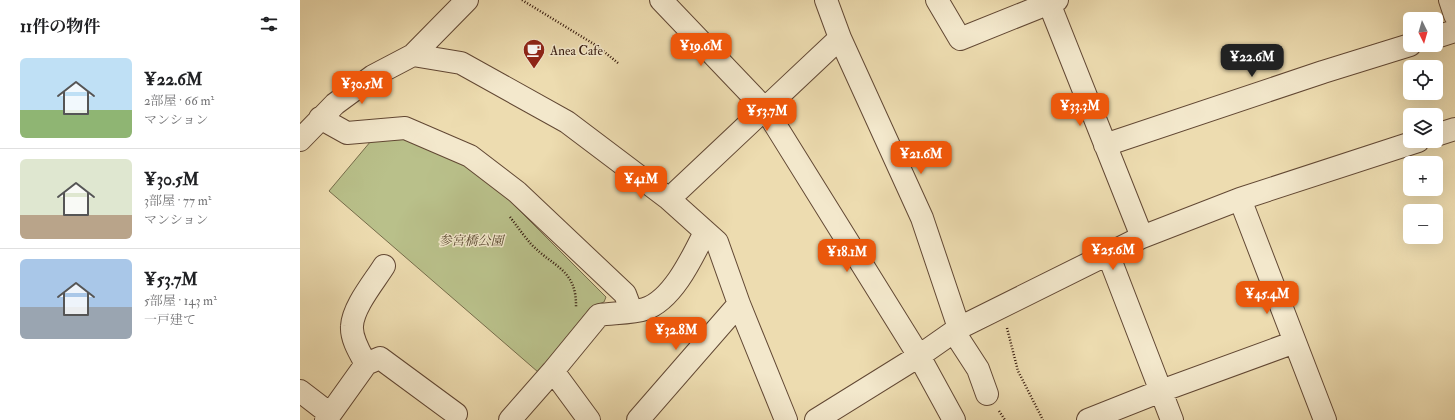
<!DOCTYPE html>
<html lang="ja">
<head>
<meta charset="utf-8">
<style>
  body { margin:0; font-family:"IM FELL Double Pica","Noto Serif JP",serif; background:#f2f2f2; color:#202124; height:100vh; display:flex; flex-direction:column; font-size:15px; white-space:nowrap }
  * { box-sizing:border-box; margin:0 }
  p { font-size:13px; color:#757577 }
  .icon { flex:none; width:22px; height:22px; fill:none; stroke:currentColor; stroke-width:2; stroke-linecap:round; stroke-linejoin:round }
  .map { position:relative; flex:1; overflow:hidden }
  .side { display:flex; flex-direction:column; background:#fff; width:300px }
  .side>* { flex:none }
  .needle { width:26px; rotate:175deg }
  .fabs { position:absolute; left:1103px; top:12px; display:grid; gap:8px }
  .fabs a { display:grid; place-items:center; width:40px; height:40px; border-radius:6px; background:#fff; box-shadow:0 4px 16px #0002; font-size:20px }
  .price { position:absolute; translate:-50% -34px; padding:0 9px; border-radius:8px; background:#ea580c; color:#fff; font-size:13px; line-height:26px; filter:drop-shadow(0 1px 2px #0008) }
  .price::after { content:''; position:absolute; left:50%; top:24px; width:12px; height:9px; margin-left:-6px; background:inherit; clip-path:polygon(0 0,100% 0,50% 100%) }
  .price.selected { background:#222; color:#fff }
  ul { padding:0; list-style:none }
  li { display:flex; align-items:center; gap:12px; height:100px; padding:0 20px }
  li+li { border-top:1px solid #e0e0e0 }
  li span { display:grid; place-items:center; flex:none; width:112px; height:80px; border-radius:6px; color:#555 }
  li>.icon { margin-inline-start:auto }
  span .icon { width:48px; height:48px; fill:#fffc; stroke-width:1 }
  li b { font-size:17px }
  h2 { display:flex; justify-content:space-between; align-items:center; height:48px; padding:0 20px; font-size:17px }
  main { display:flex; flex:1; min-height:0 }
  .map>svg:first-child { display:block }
</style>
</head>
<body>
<main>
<section class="side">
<h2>11件の物件<svg class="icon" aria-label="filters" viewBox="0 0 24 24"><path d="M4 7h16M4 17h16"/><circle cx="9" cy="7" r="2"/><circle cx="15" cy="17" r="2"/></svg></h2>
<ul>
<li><span style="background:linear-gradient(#bfe0f5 65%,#8fb573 0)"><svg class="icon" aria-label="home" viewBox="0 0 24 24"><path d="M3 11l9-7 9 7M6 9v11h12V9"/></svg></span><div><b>¥22.6M</b><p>2部屋 · 66 m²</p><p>マンション</p></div></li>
<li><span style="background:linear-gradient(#dfe7d0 70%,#b9a48a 0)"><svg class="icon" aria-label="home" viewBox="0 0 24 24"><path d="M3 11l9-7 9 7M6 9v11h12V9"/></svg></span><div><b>¥30.5M</b><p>3部屋 · 77 m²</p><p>マンション</p></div></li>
<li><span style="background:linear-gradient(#a9c7e8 60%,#9aa5b1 0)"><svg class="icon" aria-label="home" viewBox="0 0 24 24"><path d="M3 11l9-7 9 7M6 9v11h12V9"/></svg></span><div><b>¥53.7M</b><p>5部屋 · 143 m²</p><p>一戸建て</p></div></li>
</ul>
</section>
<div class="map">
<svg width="1155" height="420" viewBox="0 0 1155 420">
  <rect width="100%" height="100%" fill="#eddcb0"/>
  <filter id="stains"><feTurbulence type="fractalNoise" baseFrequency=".005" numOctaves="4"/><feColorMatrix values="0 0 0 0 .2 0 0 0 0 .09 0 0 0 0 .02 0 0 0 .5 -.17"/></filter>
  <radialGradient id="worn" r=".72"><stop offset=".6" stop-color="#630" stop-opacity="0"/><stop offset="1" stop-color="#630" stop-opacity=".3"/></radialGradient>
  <!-- green -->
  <path fill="#b9c08a" stroke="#766c4a" d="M76 135H103L163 162 209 200 306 297 304 302 291 307 238 372 29 191Z"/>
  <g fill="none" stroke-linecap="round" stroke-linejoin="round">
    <!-- minor casing -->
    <g stroke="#624834" stroke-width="24">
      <path id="minor" d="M361 0 466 110 619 356 654 420
        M526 0 540 38 622 218 659 328
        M637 0 660 39 757 0
        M1150 0 1155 15
        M749 3 842 237
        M1136 37 1155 31
        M113 55 161 63 267 122 369 199 417 242 439 304 486 420
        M20 118 47 133 105 128 170 156 217 192 325 294 331 310
        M1136 135 1155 129
        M0 140 35 104 73 76 113 55 167 0
        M805 145 1023 72 1110 45
        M369 199 540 38
        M940 199 1025 420
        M808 254 872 420
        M654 332 678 369 687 394
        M66 364C60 353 51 339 52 326 53 307 74 282 84 266
        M0 391 30 414
        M26 420 66 364 80 358 156 414
        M210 420 253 371
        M289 420 253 371 299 315C312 313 333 313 345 309 373 300 393 256 405 232
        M338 420 439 304
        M516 420 619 356 659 328 842 237 940 199 1118 141
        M788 420 861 391 995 342"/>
    </g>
    <!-- path -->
    <path stroke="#33170b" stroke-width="2.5" stroke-dasharray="1 2" stroke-linecap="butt" d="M222 0 297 46 318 63
      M210 217C217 226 224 236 231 244 254 268 277 269 276 308
      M707 328 718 371 743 420
      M699 411 705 420"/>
    <!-- minor -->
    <use href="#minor" stroke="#f3e8cc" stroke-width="22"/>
  </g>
  <!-- icons -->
  <defs>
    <g id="cafe-pin" transform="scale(1.15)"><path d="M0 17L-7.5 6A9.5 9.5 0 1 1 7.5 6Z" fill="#8f2418" stroke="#f3e8cc"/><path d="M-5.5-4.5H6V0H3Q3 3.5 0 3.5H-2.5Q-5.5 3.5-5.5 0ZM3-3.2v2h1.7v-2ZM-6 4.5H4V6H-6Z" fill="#fff"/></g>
  </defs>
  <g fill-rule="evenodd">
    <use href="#cafe-pin" x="234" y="50"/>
  </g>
  <g text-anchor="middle" stroke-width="3" stroke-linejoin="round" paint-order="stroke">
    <!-- poi labels -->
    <g font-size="13" fill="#33170b" stroke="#f3e8cc" text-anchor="start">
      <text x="250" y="55">Anea Cafe</text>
    </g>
    <!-- park labels -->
    <g font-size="13" font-style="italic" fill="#5b4a31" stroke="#f3e8cc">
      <text x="171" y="245">参宮橋公園</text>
    </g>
  </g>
  <rect width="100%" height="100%" filter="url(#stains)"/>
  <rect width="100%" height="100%" fill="url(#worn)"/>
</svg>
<div class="fabs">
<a><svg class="needle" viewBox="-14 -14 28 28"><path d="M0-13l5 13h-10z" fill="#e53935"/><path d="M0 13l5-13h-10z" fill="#757577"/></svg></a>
<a><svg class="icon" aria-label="locate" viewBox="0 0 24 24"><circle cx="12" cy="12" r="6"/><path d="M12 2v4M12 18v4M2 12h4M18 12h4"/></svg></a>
<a><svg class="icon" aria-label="layers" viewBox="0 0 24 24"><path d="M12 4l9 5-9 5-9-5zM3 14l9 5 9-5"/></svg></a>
<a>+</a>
<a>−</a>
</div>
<b class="price" style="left:401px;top:67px">¥19.6M</b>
<b class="price selected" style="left:952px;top:78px">¥22.6M</b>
<b class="price" style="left:62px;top:105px">¥30.5M</b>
<b class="price" style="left:780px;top:127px">¥33.3M</b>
<b class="price" style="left:467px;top:132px">¥53.7M</b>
<b class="price" style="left:621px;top:175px">¥21.6M</b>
<b class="price" style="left:341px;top:200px">¥41M</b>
<b class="price" style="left:813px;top:271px">¥25.6M</b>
<b class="price" style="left:547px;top:273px">¥18.1M</b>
<b class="price" style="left:967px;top:315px">¥45.4M</b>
<b class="price" style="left:376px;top:351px">¥32.8M</b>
</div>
</main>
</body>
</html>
